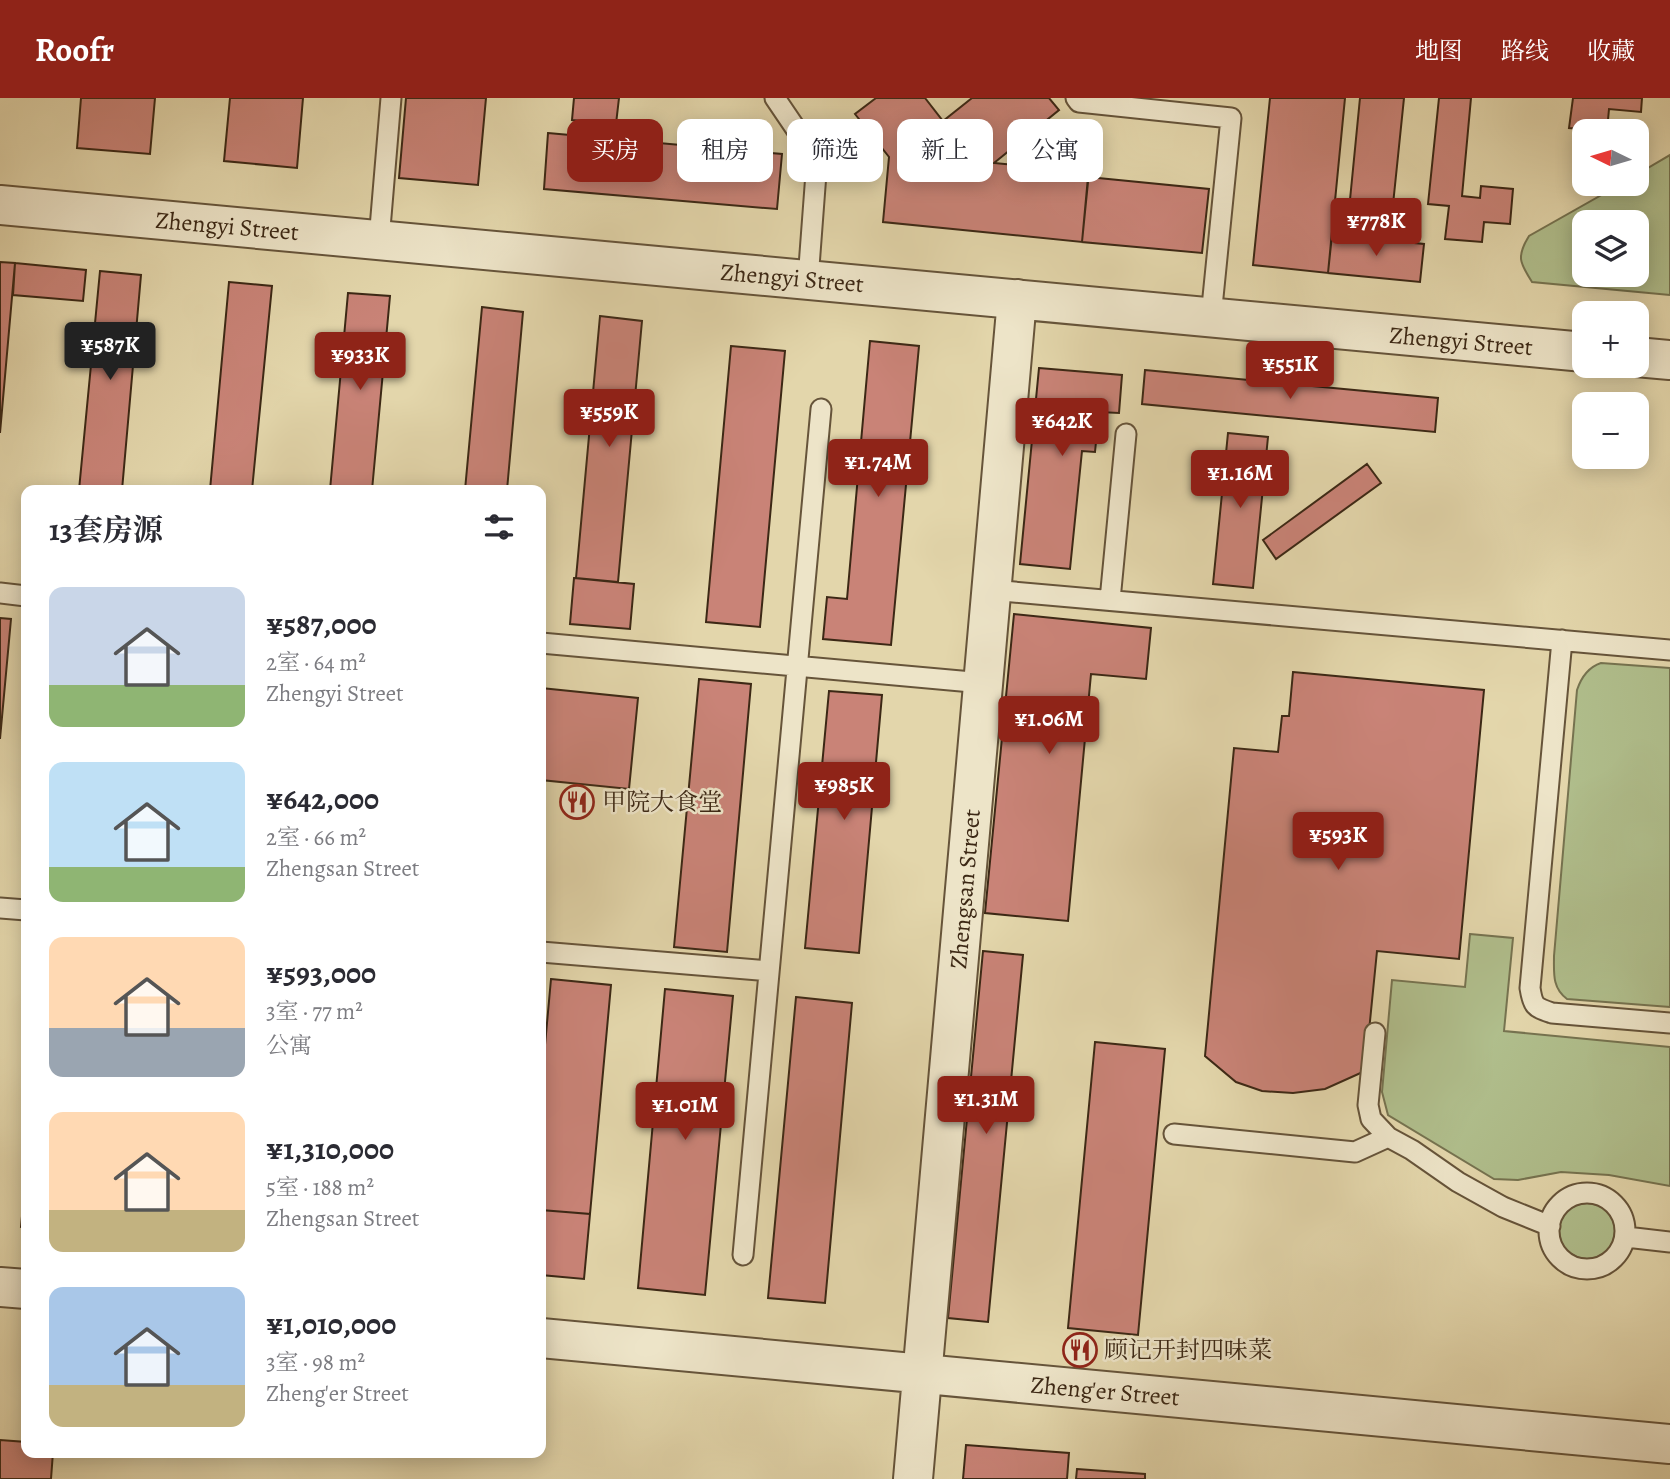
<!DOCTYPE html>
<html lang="zh">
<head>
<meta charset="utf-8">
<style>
  body { margin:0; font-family:Alegreya,"Noto Serif SC",serif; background:#f7f7f7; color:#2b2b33; height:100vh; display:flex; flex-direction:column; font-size:26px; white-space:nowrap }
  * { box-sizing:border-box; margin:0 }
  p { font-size:23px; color:#7c7c81 }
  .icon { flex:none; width:38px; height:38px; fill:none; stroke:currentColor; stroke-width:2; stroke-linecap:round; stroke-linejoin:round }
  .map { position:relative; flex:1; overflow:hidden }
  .side { position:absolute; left:21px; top:387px; width:525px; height:973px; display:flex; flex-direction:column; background:#fff; border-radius:14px; box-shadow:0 4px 18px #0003 }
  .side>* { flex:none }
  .top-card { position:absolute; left:567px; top:21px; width:665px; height:63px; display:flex; gap:14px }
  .needle { width:46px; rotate:275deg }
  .buttons { position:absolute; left:1572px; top:21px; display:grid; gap:14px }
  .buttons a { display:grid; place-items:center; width:77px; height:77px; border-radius:14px; background:#fff; box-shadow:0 4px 18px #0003; font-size:35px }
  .price { position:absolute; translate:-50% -60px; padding:0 16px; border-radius:7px; background:#8f2418; color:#fff; font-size:23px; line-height:46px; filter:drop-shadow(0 2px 4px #0008) }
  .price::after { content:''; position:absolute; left:50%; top:42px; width:21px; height:16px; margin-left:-10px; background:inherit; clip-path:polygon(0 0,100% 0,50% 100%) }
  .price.current { background:#222; color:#fff }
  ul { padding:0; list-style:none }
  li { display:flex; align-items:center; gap:21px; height:175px; padding:0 28px }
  li span { display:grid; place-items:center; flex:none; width:196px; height:140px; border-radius:14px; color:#555 }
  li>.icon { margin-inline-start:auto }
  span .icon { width:84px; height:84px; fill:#fffc; stroke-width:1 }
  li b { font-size:30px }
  h2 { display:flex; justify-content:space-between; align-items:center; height:84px; padding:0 28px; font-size:30px }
  .chip { padding:0 24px; border-radius:14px; background:#fff; box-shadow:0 4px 18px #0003; font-size:24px; line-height:63px }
  .chip.current { background:#8f2418; color:#fff }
  header { display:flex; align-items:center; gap:42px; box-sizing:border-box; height:98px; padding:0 35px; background:#8f2418; color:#fff }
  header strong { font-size:33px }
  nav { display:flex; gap:38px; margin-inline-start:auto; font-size:24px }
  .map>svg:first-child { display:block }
</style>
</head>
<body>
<header>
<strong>Roofr</strong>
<nav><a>地图</a><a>路线</a><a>收藏</a></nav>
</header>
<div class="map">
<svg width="1670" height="1381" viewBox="0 0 1670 1381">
  <rect width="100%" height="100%" fill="#e3d6ab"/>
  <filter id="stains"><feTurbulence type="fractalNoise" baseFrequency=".00286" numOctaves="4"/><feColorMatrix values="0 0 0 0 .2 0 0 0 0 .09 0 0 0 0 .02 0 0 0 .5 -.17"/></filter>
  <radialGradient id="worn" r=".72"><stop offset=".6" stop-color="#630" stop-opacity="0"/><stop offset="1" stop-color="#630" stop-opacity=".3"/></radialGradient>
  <!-- green -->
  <path fill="#b0be8c" stroke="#767350" stroke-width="2" fill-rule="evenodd" d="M1670 57V197L1532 184C1520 165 1516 159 1529 138L1621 86H1636V77ZM1584 124H1636V177H1584Z
    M1601 565 1670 570V909L1567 901C1552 890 1554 875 1554 858L1577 592C1581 580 1589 569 1601 565Z
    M1470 836 1513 840 1504 933 1670 949V1088L1609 1077 1561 1074 1518 1082 1494 1081 1388 1017 1382 994 1392 882 1465 889Z
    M1559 1133a28 28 0 1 1 56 0a28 28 0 1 1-56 0Z"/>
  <!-- building -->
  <path fill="#c98377" stroke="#3c2815" stroke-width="2" d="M81 0H155L150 56 77 50Z
    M230 0H303L297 70 224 63Z
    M406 0H486L478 87 399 80Z
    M574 0H619L616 26 572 22Z
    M876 0H925L943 23 972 0H1049L1059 12 994 65 1089 74 1082 144 883 124 889 59 855 16Z
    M1270 0H1345L1328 175 1253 167Z
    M1360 0H1404L1391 126 1348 122Z
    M1439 0H1471L1462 98 1480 100 1481 88 1513 91 1510 126 1484 124 1482 144 1445 141 1449 108 1428 106Z
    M1573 0H1642L1641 14 1609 11 1607 33 1569 30Z
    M548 35 782 56 777 111 544 91Z
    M1088 79 1209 91 1202 155 1082 144Z
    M1332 137 1424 146 1420 184 1328 175Z
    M0 164 15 165 0 335Z
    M15 165 86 172 83 203 13 197Z
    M100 173 141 177 122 392H79Z
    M229 184 272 188 252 392H210Z
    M348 195 390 198 372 392H330Z
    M482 209 523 214 507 392H465Z
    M600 218 642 223 618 484 576 480Z
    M870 243 919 248 891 547 823 541 827 499 847 501Z
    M731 248 785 253 760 529 706 524Z
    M1039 270 1122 277 1119 315 1099 314 1095 354 1082 353 1070 471 1020 466Z
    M1145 272 1438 300 1435 334 1142 306Z
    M1228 335 1268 339 1253 490 1213 486Z
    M1367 366 1381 385 1276 461 1263 442Z
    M574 480 634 486 630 531 570 526Z
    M1014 516 1151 530 1146 581 1091 576 1068 823 985 815Z
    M0 520 11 521 0 641Z
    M1293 574 1484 592 1459 861 1377 853 1365 973 1325 991 1293 995 1262 993 1236 984 1205 958 1234 650 1278 654 1282 618H1289Z
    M699 581 751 586 727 854 674 849Z
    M541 590 638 600 629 691 541 682Z
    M829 593 882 597 859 855 805 850Z
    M983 853 1023 857 988 1224 948 1220Z
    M551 881 611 887 590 1116 541 1112V991Z
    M665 891 733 898 705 1197 638 1190Z
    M796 899 852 905 825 1205 768 1200Z
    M1095 944 1165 951 1138 1237 1068 1230Z
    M26 1076V1130L21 1129Z
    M541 1112 590 1116 584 1181 541 1177Z
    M0 1342 26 1344V1354H53L51 1381H0Z
    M966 1347 1069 1355 1067 1381H963Z
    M1077 1371 1145 1376V1381H1076Z"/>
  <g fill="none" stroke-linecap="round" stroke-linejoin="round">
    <!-- lane casing -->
    <g stroke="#66543a" stroke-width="23">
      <path id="lane" d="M775 0 817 62 808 182
        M1076 0 1079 4 1231 20 1211 219
        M379 142 391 0
        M991 492 1670 552
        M0 495 26 498
        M1110 502 1126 336
        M1562 542 1530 890C1533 909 1535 909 1552 915L1670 925
        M541 545 983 585
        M0 810 26 812
        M541 854 769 873
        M1375 935 1368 1007 1371 1021 1388 1039 1412 1052 1458 1084 1503 1109 1550 1128
        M1174 1036 1355 1054 1388 1039
        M1549 1133a38 38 0 1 1 76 0a38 38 0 1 1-76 0Z
        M1626 1139 1670 1144
        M743 1157 821 311"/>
    </g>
    <!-- street casing -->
    <g stroke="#66543a" stroke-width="42">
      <path id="street" d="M0 107 1584 254
        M1636 259 1670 262
        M0 1189 26 1191
        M541 1240 1670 1346
        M913 1381 1017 201"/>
    </g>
    <!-- lane -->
    <use href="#lane" stroke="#ede4c8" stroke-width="19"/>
    <!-- street -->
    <use href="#street" stroke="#ede4c8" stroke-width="38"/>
  </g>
  <!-- icons -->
  <defs>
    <g id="restaurant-ring" transform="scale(1.75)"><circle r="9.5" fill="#ede4c8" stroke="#8f2418" stroke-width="1.5"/><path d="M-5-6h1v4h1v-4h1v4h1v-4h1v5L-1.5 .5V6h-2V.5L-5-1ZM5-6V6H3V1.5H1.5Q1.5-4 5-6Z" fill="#8f2418"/></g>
  </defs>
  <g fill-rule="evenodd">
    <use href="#restaurant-ring" x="577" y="704"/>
    <use href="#restaurant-ring" x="1080" y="1252"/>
  </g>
  <g text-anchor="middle" stroke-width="5" stroke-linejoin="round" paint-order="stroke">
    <!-- street labels -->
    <g font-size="24" fill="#3c2815" stroke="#ede4c8">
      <text transform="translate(227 128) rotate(5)" y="8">Zhengyi Street</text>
      <text transform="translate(792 180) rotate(5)" y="8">Zhengyi Street</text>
      <text transform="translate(1461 243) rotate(5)" y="8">Zhengyi Street</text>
      <text transform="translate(965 791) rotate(-85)" y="8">Zhengsan Street</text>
      <text transform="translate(1105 1293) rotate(5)" y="8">Zheng'er Street</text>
    </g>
    <!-- poi labels -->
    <g font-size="24" fill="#3c2815" stroke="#ede4c8" text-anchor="start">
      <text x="602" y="712">甲院大食堂</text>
      <text x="1104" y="1260">顾记开封四味菜</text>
    </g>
  </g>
  <rect width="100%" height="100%" filter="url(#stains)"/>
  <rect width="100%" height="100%" fill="url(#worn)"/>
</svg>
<div class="buttons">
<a><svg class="needle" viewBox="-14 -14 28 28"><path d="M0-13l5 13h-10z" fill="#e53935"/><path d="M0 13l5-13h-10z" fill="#7c7c81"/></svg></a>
<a><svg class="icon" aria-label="layers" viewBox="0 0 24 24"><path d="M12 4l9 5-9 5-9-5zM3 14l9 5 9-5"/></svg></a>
<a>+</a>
<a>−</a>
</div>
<b class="price" style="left:1376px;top:160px">¥778K</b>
<b class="price current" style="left:110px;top:284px">¥587K</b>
<b class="price" style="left:360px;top:294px">¥933K</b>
<b class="price" style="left:1290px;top:303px">¥551K</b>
<b class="price" style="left:609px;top:351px">¥559K</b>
<b class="price" style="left:1062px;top:360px">¥642K</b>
<b class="price" style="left:878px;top:401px">¥1.74M</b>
<b class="price" style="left:1240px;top:412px">¥1.16M</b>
<b class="price" style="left:1049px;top:658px">¥1.06M</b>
<b class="price" style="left:844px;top:724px">¥985K</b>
<b class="price" style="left:1338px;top:774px">¥593K</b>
<b class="price" style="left:986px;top:1038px">¥1.31M</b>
<b class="price" style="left:685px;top:1044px">¥1.01M</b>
<div class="top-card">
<a class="chip current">买房</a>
<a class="chip">租房</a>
<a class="chip">筛选</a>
<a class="chip">新上</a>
<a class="chip">公寓</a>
</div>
<section class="side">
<h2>13套房源<svg class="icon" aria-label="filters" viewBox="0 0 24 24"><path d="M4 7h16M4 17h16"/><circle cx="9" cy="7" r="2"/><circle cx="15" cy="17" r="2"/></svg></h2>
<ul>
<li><span style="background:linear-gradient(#c9d6e8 70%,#8fb573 0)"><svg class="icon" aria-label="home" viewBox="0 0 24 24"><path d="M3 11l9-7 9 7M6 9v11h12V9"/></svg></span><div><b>¥587,000</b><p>2室 · 64 m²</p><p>Zhengyi Street</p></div></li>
<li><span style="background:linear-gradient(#bfe0f5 75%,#8fb573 0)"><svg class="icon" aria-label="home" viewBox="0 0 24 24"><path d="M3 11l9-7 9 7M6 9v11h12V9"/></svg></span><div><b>¥642,000</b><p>2室 · 66 m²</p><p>Zhengsan Street</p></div></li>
<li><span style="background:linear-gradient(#ffd9b3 65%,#9aa5b1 0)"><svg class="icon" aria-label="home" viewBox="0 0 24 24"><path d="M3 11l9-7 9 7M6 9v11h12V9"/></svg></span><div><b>¥593,000</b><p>3室 · 77 m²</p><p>公寓</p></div></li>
<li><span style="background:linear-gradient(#ffd9b3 70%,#c2b280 0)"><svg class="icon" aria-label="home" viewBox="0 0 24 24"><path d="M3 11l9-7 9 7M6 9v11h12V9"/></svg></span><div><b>¥1,310,000</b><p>5室 · 188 m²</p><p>Zhengsan Street</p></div></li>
<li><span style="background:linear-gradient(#a9c7e8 70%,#c2b280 0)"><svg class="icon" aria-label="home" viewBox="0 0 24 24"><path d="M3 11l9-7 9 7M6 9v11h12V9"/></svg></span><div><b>¥1,010,000</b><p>3室 · 98 m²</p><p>Zheng'er Street</p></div></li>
</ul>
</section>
</div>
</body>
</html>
